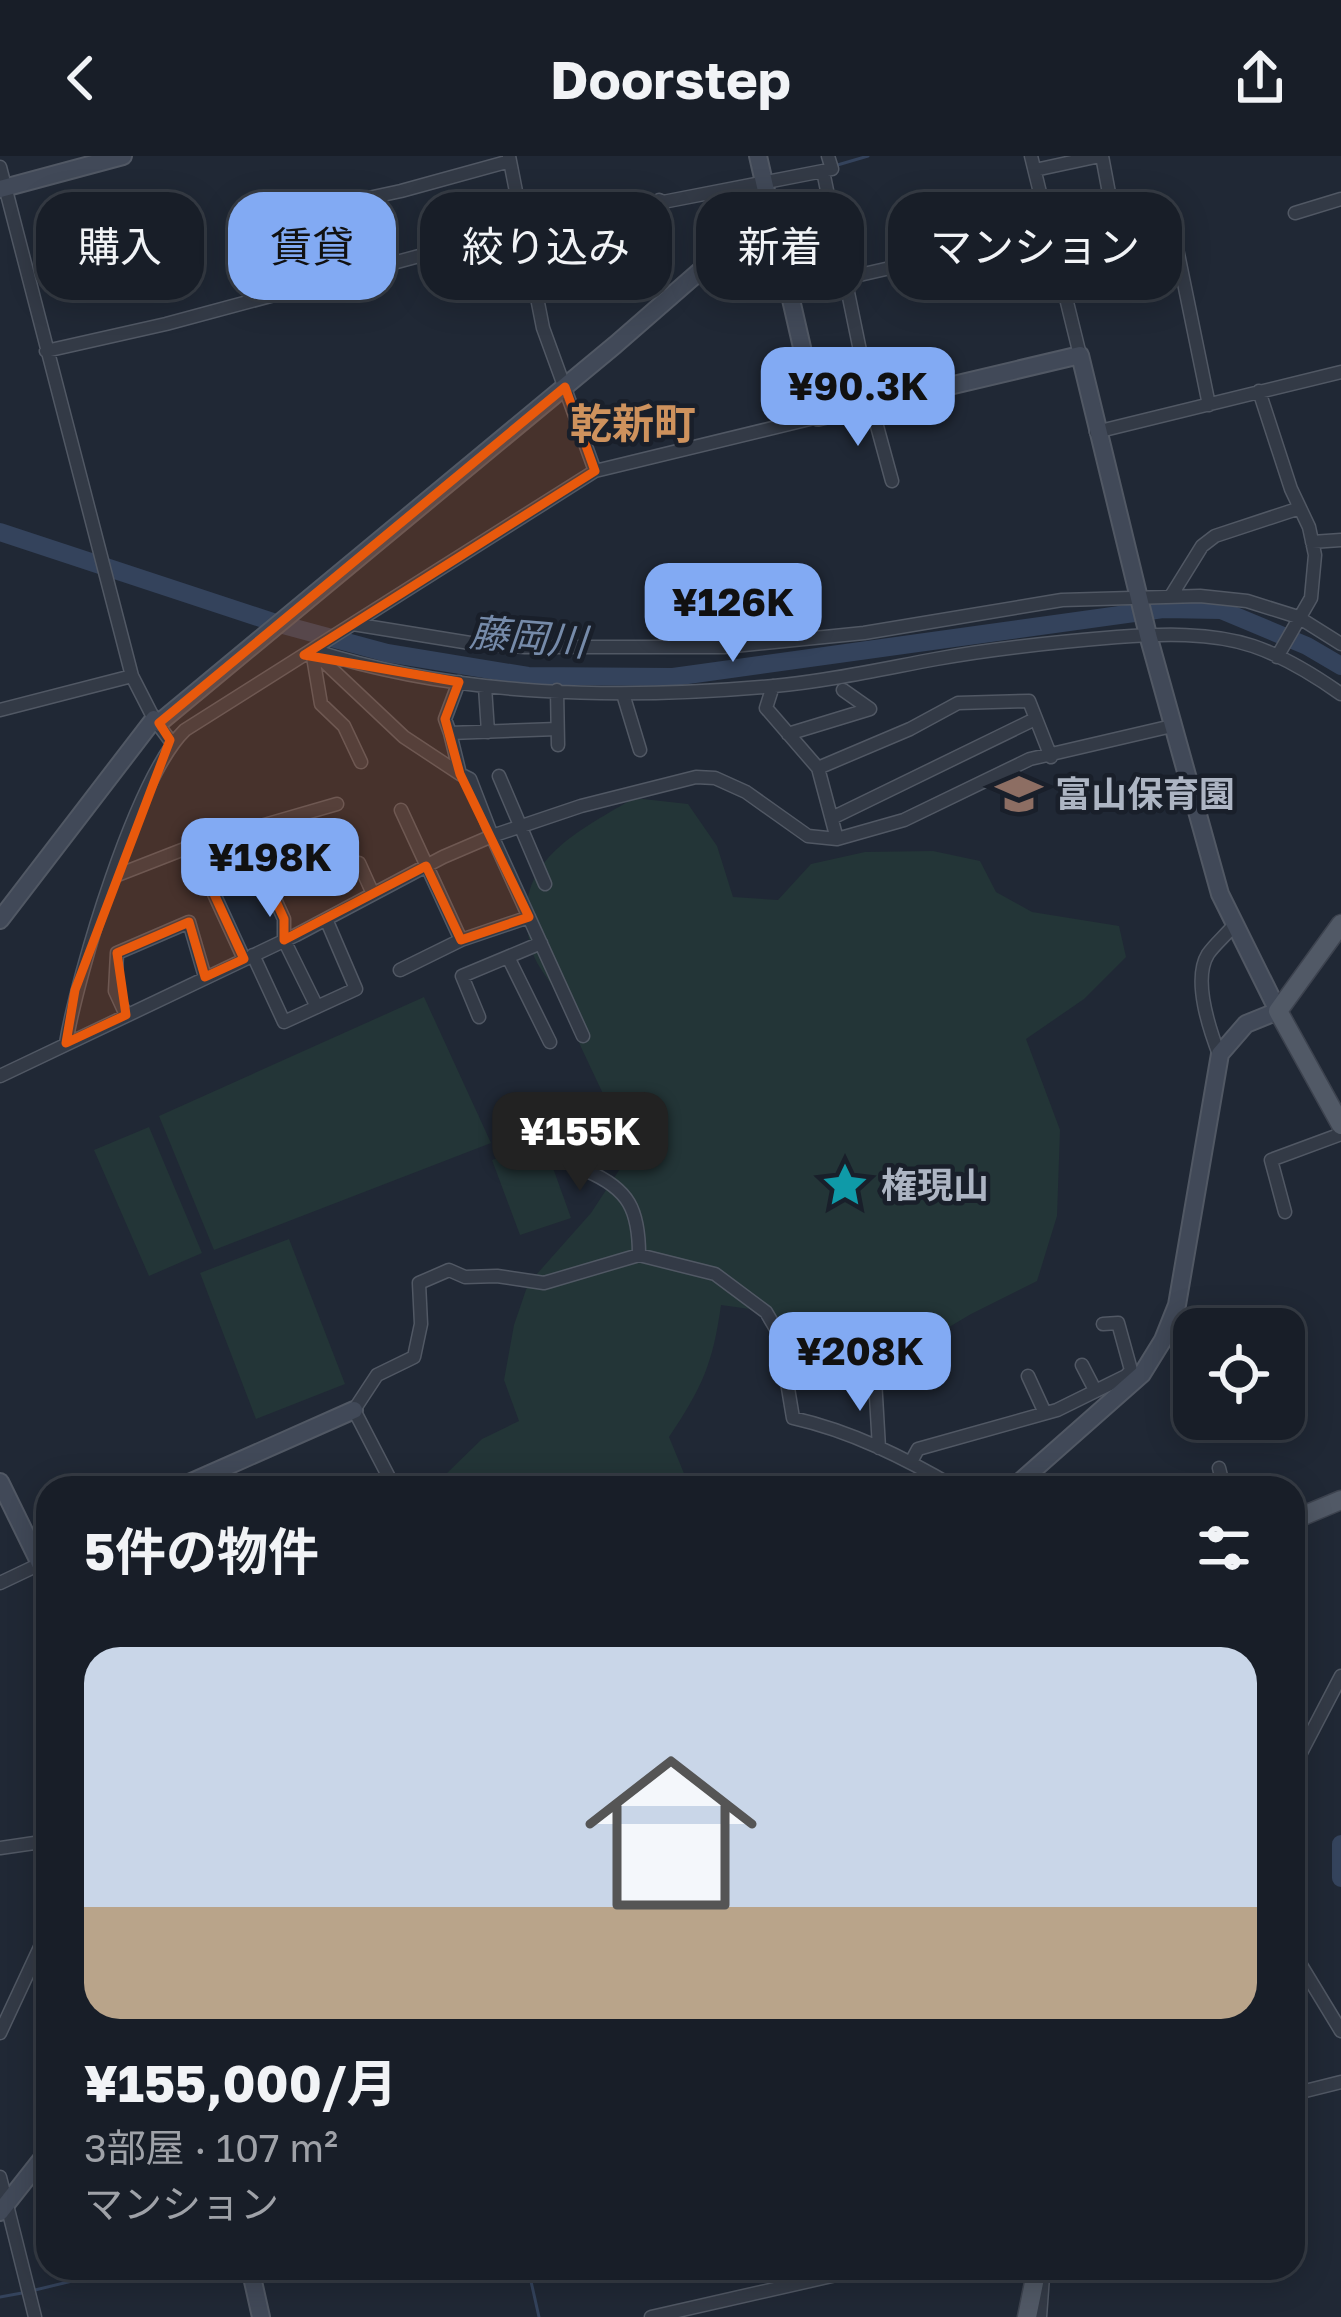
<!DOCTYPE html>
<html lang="ja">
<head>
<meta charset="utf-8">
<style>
  body { margin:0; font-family:"Golos Text","Noto Sans JP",sans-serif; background:#252b34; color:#f1f3f6; height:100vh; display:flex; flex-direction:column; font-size:45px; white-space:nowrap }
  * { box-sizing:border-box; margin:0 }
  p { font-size:39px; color:#9fa2a8 }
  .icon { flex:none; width:66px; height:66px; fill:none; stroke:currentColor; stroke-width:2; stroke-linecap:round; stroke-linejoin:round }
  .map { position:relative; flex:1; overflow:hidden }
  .panel { position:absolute; left:36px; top:1320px; width:1269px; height:804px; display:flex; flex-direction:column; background:#181e28; border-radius:36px; box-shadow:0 6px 30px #0003,0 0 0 3px #363c45 }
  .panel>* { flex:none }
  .banner { position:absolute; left:36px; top:36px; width:1269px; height:108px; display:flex; gap:24px }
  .buttons { position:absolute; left:1173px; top:1152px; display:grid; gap:24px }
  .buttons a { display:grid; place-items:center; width:132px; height:132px; border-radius:24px; background:#181e28; box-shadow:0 6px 30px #0003,0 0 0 3px #363c45; font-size:60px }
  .price { position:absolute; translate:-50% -102px; padding:0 27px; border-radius:24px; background:#82aaf3; color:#111; font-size:39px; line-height:78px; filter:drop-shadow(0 3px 6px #0008) }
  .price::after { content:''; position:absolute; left:50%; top:72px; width:36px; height:27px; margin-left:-18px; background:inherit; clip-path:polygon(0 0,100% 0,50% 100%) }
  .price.current { background:#222; color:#fff }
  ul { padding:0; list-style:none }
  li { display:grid; align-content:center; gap:24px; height:636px; padding:0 48px }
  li+li { border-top:3px solid #363c45 }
  li span { display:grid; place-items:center; height:372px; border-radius:36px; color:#555 }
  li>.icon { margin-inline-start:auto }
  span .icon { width:216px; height:216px; fill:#fffc; stroke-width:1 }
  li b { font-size:51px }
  h2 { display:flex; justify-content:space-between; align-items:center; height:144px; padding:0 48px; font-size:51px }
  .tag { padding:0 42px; border-radius:36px; background:#181e28; box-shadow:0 6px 30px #0003,0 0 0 3px #363c45; font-size:42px; line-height:108px }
  .tag.current { background:#82aaf3; color:#111 }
  header { display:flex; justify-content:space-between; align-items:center; height:156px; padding:0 48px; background:#181e28; font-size:54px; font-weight:700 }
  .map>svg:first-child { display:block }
</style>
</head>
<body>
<header><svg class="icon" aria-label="back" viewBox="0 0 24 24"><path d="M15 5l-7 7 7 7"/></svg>Doorstep<svg class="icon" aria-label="share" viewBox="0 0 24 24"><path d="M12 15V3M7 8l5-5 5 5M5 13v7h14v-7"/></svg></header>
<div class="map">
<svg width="1341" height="2161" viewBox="0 0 1341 2161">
  <rect width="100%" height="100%" fill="#202835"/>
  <!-- green -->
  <path fill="#233537" d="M634 642 688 648 717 690 733 741 778 744 811 708 865 696 933 695 980 705 996 736 1032 756 1119 770 1126 801 1084 843 1026 883 1060 974 1057 1060 1037 1125 971 1158 887 1208 818 1193 772 1156 721 1149C713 1207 702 1232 669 1281L690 1332H449L444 1320 482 1283 519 1265 504 1224 514 1169 528 1128 591 1057 631 996C607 946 582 895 560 844 553 827 537 812 532 795 507 709 570 680 634 642Z
    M424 841 491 987 214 1094 159 960Z
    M149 971 202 1097 149 1120 94 994Z
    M543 984 571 1062 520 1079 492 1004Z
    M289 1083 345 1228 256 1263 200 1117Z"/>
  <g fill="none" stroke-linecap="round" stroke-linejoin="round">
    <!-- stream -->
    <path stroke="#34435c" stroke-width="3" d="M834 10 868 0
      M533 67 654 43
      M528 2112 539 2161
      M35 2134 126 2112
      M0 2141 22 2137"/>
    <!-- river -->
    <path stroke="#34435c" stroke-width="18" d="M0 376 276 467 387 497 528 520 673 521 1163 453 1221 454 1307 490 1341 510
      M1341 1688V1722"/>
    <!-- street casing -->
    <g stroke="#515864" stroke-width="15">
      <path id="street" d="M509 0 543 172 595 315
        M828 0 832 13 823 15 871 248 892 325
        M1031 0 1080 199
        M1102 0 1120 95
        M0 11 132 520 154 563 172 587
        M1035 14 1100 0
        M659 44 663 46 823 15
        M1295 57 1341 43
        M261 65 401 35 510 5
        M1175 83 1209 249
        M789 135 965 95 974 133
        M46 195 166 168 475 85 528 78
        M1259 235 1291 333 1309 371 1315 399 1311 442 1277 501
        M1096 276 1341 216
        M1312 386 1341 384
        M1171 440 1202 390 1215 380 1300 352
        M353 468 470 487 525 491H724L864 477 1062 444 1200 440 1247 445 1298 461 1341 488
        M312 494C460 541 620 544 774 530 828 525 882 513 936 503 996 492 1056 486 1117 481 1161 478 1211 476 1253 490 1285 501 1314 519 1341 538
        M312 495 321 548 344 570 361 606
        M317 499 404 581 460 618
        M459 526 445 563 450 577 557 573
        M773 530 766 552 818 612 910 573 958 547 1029 545 1051 601
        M485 531 488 576
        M557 534 558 589
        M623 538 640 594
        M0 554 132 520
        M450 577 460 618 470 623 492 680 583 880
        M788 578 870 553 843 534
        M818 612 837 683
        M499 620 545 728
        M401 654 461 784 529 761
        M834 661 1035 563
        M244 675 284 763V784L317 851
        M192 690 244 803
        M359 707 373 738
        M115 720 192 690 337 648
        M253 799 284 866 356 833 326 763
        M508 801 550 886
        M400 814 461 784
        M126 859 115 835 117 797 189 766 205 821
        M479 861 462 820 541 787
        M66 887C78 817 136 621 185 574L595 315 818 261
        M1220 901C1210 875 1192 824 1208 798 1215 788 1226 779 1234 769
        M0 920 296 779 443 701 492 680 581 650 696 621 715 622 746 636 808 680 837 683 904 664 1030 603 1172 570
        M563 965 587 1015C629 1033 639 1054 639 1099
        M1285 1056 1271 1004 1341 978
        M1103 1168 1118 1167 1131 1214 1126 1220
        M1082 1209 1095 1234
        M1028 1220 1045 1257
        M875 1223 879 1292
        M911 1306 918 1293 1057 1254 1126 1220 1131 1229
        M1219 1312 1224 1332
        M391 1332 394 1331 354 1254 377 1219 414 1201 421 1168 419 1127 449 1114 465 1121 497 1120 544 1127 639 1099 715 1118 766 1156 779 1178 793 1262C851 1275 905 1302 956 1332
        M0 1427 40 1408
        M1293 1612 1341 1520
        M0 1692 48 1685
        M1293 1796 1341 1875
        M0 1877 48 1774
        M1293 1938 1341 1926
        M0 2021 35 2161
        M651 2161 867 2112
        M1040 2161 1043 2120"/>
    </g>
    <!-- secondary casing -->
    <g stroke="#515864" stroke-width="20">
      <path id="secondary" d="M758 0 818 261 1080 199 1148 479 1220 738 1278 855 1246 868 1220 898 1177 1149 1163 1184 1142 1218 1013 1332
        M0 33 123 0
        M159 567 615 189 771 53
        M0 764 154 563
        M0 1326 48 1424
        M178 1332 354 1254
        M0 2056 48 1995
        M250 2112 261 2161"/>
    </g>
    <!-- primary casing -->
    <g stroke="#3d434f" stroke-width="21">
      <path id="primary" d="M1341 768 1278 855 1341 969
        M1293 1364 1341 1344
        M1027 2161 1037 2112"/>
    </g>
    <!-- street -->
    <use href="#street" stroke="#333a46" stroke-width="12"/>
    <!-- secondary -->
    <use href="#secondary" stroke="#414958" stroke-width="16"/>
    <!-- primary -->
    <use href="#primary" stroke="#515966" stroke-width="18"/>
  </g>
  <!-- marked area -->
  <path fill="#e8590c" fill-opacity="0.2" stroke="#e8590c" stroke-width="9" stroke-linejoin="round" d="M565 231 595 315 304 499 459 526 445 563 460 618 529 761 461 784 426 710 284 784V763L244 675 192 690 244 803 205 821 189 766 117 797 126 859 66 887 75 834 170 584 159 567Z"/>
  <!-- icons -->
  <defs>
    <g id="school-bare" transform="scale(3.6)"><path d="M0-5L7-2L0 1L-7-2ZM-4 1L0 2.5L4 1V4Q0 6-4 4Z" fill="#8d6e63" stroke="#191f2a" stroke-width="2.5" paint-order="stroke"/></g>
    <g id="sight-bare" transform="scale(3.6)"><path d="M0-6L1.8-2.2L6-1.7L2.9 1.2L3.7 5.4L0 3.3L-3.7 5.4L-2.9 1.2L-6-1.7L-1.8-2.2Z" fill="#0f9aa8" stroke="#191f2a" stroke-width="2.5" paint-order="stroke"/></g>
  </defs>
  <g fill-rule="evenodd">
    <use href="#school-bare" x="1019" y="638"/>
    <use href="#sight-bare" x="845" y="1029"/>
  </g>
  <g text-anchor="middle" stroke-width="9" stroke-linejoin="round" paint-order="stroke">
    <!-- poi labels -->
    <g font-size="36" font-weight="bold" fill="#adb5c3" stroke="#191f2a" text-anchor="start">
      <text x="1055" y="651">富山保育園</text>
      <text x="881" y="1042">権現山</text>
    </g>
    <!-- water labels -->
    <g font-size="39" font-style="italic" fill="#768baa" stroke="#191f2a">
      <text transform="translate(528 481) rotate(5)" y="14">藤岡川</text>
    </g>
    <!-- quarter labels -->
    <g font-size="42" font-weight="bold" fill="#ce925d" stroke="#191f2a">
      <text x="633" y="283">乾新町</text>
    </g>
  </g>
</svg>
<div class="buttons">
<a><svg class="icon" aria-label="locate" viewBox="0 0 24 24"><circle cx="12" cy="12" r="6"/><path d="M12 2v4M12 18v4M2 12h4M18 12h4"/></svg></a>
</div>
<b class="price" style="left:858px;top:293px">¥90.3K</b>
<b class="price" style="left:733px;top:509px">¥126K</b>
<b class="price" style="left:270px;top:764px">¥198K</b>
<b class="price current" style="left:580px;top:1038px">¥155K</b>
<b class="price" style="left:860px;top:1258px">¥208K</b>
<div class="banner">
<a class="tag">購入</a>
<a class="tag current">賃貸</a>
<a class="tag">絞り込み</a>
<a class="tag">新着</a>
<a class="tag">マンション</a>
</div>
<section class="panel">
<h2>5件の物件<svg class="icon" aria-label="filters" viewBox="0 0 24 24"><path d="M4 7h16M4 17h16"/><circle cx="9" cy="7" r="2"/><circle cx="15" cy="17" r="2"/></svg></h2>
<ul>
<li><span style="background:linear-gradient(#c9d6e8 70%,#b9a48a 0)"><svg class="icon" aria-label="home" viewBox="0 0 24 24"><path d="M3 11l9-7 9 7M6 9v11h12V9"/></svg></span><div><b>¥155,000/月</b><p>3部屋 · 107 m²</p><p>マンション</p></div></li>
</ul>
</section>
</div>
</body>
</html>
